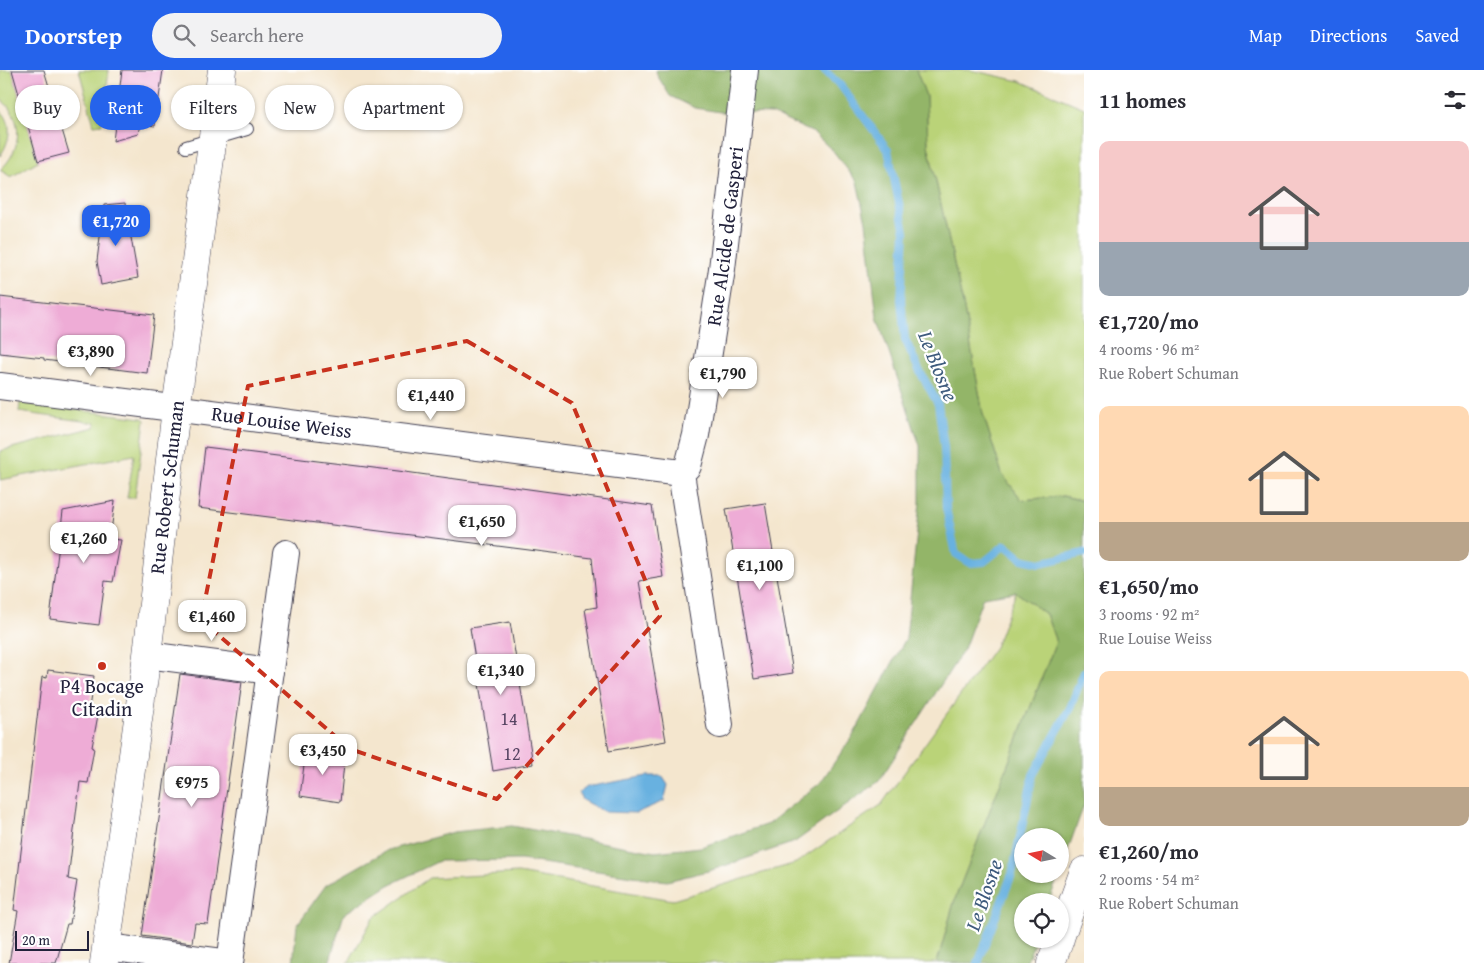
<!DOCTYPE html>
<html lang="en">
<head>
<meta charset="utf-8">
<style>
  body { margin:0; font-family:"Gentium Book Plus",serif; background:#f2f2f3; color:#2b2b33; height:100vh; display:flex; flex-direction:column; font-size:19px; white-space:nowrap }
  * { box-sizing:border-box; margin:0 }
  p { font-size:16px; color:#7c7c81 }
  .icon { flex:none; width:28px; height:28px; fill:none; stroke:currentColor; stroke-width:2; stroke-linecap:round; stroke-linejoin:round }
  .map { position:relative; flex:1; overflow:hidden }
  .sheet { display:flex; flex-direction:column; background:#fff; width:400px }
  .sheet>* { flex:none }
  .guide { position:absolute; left:15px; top:15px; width:475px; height:45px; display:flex; gap:10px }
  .needle { width:32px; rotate:280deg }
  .buttons { position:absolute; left:1014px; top:758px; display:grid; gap:10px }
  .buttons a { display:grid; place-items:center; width:55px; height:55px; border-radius:50%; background:#fff; box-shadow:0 1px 4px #0004; font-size:25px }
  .scale { position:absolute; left:15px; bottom:12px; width:74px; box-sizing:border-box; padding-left:5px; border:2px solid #22223b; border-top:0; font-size:14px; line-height:18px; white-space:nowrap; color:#22223b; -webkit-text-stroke:4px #fff; paint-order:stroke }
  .price { position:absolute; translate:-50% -42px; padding:0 11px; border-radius:10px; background:#fff; color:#222; font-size:16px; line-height:32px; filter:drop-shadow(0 1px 2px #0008) }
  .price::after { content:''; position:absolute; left:50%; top:30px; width:15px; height:11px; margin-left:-8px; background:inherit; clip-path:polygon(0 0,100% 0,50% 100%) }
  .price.current { background:#2563eb; color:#fff }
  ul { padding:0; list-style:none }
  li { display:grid; align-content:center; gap:10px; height:265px; padding:0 15px }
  li span { display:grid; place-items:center; height:155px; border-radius:10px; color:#555 }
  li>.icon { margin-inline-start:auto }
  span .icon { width:90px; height:90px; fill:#fffc; stroke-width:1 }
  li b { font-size:21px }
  h2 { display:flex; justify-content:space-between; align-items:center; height:60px; padding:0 15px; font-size:21px }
  .chip { padding:0 18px; border-radius:22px; background:#fff; box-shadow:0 1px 4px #0004; font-size:18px; line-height:45px }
  .chip.current { background:#2563eb; color:#fff }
  header { display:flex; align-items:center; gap:30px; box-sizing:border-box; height:70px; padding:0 25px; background:#2563eb; color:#fff }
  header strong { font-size:24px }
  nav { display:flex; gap:28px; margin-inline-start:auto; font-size:18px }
  .search { width:350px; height:45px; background:#f2f2f3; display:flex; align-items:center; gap:12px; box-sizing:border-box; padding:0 18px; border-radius:28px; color:#7c7c81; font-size:19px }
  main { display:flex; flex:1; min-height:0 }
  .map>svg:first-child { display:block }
</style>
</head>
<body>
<header>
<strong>Doorstep</strong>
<div class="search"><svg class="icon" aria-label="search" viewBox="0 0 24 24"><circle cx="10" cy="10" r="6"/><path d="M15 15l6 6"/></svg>Search here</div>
<nav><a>Map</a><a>Directions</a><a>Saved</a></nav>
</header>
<main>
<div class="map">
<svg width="1084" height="893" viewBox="0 0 1084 893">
  <rect width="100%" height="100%" fill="#fff"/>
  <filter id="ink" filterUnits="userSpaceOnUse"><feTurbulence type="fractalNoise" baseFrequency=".02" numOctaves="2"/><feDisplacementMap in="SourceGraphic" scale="10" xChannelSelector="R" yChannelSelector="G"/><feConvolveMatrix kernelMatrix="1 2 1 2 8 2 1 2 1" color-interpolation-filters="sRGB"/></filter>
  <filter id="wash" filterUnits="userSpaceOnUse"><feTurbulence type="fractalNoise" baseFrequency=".0096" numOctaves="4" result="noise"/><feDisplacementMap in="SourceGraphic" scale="20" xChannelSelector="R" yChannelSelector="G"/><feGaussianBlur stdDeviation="1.12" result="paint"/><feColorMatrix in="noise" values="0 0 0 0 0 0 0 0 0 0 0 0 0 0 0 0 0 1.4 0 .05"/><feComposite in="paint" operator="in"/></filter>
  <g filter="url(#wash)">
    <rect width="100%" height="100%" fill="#f4e6ce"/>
    <!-- green -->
    <path fill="#bad378" stroke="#6e7a5a" d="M0 0H12L38 91 11 107 0 100C22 81 25 47 0 29Z
      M79 0H109L102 54 94 55Z
      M916 0H970L1020 11 1084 38V431L1063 426 1022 430 1002 404 983 344 964 239 928 75 926 26Z
      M0 40C14 52 10 72 0 86Z
      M20 333 142 348 145 350 135 428H127L134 385 0 410V381L95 357 96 353 19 342Z
      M1016 522 1046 544 1056 572 955 829 937 893H348L373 848 429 808 518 803 673 830 796 793 881 735 995 577Z"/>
    <!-- forest -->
    <path fill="#93b568" stroke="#5a6c52" d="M656 0H916L926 26 928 75 964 239 983 344 1002 404 1022 430 1063 426 1084 431V735L1060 802V766H1022V804H1059L1049 831H1022V869H1036L1026 893H937L955 829 1056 572 1046 544 1016 522 983 527 964 579 879 711 795 772 712 800 667 811 521 790 439 791 389 815 344 844 329 893H293L297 855 326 815 388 780 454 762 512 756 655 782 701 777 768 754 820 713 854 664 906 568 920 432V376L877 247 866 152 857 112 834 82 814 63 772 44 720 42 695 38 670 26 657 5Z"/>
    <!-- water -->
    <path fill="#68b1e0" stroke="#456a8e" d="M647 706H662L668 715 664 731 636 743 605 742 582 730 579 723 587 717Z"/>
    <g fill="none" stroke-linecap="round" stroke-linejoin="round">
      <!-- stream -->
      <path stroke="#68b1e0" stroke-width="8" d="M824 0 841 16 888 80 905 162 901 230 905 269 919 300 938 334 944 377 946 438 956 484 970 493 984 492 1005 475 1022 489 1040 493 1084 483
        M978 893 1012 804 1033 705 1070 638 1084 602"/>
    </g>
    <g id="blocks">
      <!-- building -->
      <path fill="#eeacd6" d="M12 0H44L69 83 38 91Z
        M122 0H163L155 56 140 54 138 64 113 71Z
        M125 133 138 208 101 215 97 191 104 135Z
        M0 227 154 245 147 303 44 290V288L0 283Z
        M205 377 398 401 652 436 663 507 639 511 666 671 609 681 585 539 597 537 592 488 198 438Z
        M115 431 110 469 121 470 113 512 105 511 99 555 50 549 63 441Z
        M765 433 793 603 754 609 726 439Z
        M510 552 533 694 493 701 470 558Z
        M48 600 94 606 88 644 98 645 92 677 94 678 88 713 80 712 68 809 77 811 70 854H67L56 893H9L18 841 14 840 42 607 47 608Z
        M180 604 242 612 208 854 195 853 192 873 142 866Z
        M306 680 345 684 340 732 300 726Z"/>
    </g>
  </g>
  <g filter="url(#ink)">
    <use href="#blocks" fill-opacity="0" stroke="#423f51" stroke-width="1"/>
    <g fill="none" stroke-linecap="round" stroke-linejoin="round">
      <!-- service casing -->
      <g stroke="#423f51" stroke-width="14">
        <path id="service" d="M186 77 247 59"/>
      </g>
      <!-- minor casing -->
      <g stroke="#423f51" stroke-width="28">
        <g id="minor">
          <path id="s1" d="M0 316 681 403"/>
          <path d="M147 585 270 601"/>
          <path id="s2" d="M720 655 681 403 688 396 696 365 722 199 745 0"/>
          <path d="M107 877 230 893 286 483"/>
        </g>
      </g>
      <!-- tertiary casing -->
      <g stroke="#423f51" stroke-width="29">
        <g id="tertiary">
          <path id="s3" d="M104 893 147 585 176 339 222 0"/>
        </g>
      </g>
      <!-- secondary casing -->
      <g stroke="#423f51" stroke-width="29">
        <path id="secondary" d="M1060 868 1084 801
          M1051 893 1060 869"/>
      </g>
      <!-- service -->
      <use href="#service" stroke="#fff" stroke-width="12"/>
      <!-- minor -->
      <use href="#minor" stroke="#fff" stroke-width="26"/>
      <!-- tertiary -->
      <use href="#tertiary" stroke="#fff" stroke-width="28"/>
      <!-- secondary -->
      <use href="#secondary" stroke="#fff" stroke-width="28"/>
    </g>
  </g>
  <!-- marked area -->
  <path fill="none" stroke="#c8321e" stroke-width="4" stroke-dasharray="10 6" stroke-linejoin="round" d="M467 271 572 333 660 546 497 729 350 679 201 550 248 316Z"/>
  <!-- markers -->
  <circle fill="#c8321e" stroke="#fff" stroke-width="2" cx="102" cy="596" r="5"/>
  <g text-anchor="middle" stroke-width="4.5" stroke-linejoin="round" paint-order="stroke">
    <!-- number labels -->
    <g font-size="18" fill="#554462">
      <text x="509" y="655">14</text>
      <text x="512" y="690">12</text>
    </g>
    <!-- street labels -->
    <g font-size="20" fill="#22223b" stroke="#fff">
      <text dy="7" stroke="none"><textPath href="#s2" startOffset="498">Rue Alcide de Gasperi</textPath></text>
      <text dy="7" stroke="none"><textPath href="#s1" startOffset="284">Rue Louise Weiss</textPath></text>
      <text dy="7" stroke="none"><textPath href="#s3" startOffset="480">Rue Robert Schuman</textPath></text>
    </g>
    <!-- poi labels -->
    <g font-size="20" fill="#22223b" stroke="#fff">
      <text x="102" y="623">P4 Bocage<tspan x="102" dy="23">Citadin</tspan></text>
    </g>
    <!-- water labels -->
    <g font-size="21" font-style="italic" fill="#3e5b7d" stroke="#fff">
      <text transform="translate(938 296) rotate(68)" y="7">Le Blosne</text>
      <text transform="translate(984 825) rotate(-71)" y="7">Le Blosne</text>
    </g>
  </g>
</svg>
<div class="buttons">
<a><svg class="needle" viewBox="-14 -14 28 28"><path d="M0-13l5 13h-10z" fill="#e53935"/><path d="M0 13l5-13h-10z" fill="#7c7c81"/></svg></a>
<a><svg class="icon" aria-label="locate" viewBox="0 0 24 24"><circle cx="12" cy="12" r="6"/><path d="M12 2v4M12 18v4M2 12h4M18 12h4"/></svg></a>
</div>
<div class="scale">20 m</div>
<b class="price current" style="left:116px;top:177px">€1,720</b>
<b class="price" style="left:91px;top:307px">€3,890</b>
<b class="price" style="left:723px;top:329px">€1,790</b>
<b class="price" style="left:431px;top:351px">€1,440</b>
<b class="price" style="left:482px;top:477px">€1,650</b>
<b class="price" style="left:84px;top:494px">€1,260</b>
<b class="price" style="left:760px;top:521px">€1,100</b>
<b class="price" style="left:212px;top:572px">€1,460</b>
<b class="price" style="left:501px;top:626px">€1,340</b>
<b class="price" style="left:323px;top:706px">€3,450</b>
<b class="price" style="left:192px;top:738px">€975</b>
<div class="guide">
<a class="chip">Buy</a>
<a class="chip current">Rent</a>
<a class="chip">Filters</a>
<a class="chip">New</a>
<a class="chip">Apartment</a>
</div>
</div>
<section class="sheet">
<h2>11 homes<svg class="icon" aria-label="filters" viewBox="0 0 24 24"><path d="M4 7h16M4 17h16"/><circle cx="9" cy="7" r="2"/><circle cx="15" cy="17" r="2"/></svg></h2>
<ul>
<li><span style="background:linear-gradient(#f6c9c9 65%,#9aa5b1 0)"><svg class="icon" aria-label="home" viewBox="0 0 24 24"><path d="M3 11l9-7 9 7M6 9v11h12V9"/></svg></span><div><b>€1,720/mo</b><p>4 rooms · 96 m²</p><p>Rue Robert Schuman</p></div></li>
<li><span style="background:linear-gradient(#ffd9b3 75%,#b9a48a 0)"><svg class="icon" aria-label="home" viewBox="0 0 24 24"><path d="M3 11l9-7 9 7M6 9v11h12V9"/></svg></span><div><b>€1,650/mo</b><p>3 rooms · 92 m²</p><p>Rue Louise Weiss</p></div></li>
<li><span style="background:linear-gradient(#ffd9b3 75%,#b9a48a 0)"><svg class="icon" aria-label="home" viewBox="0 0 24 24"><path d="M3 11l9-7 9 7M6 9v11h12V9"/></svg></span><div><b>€1,260/mo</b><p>2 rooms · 54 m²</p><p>Rue Robert Schuman</p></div></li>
</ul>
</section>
</main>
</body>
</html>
